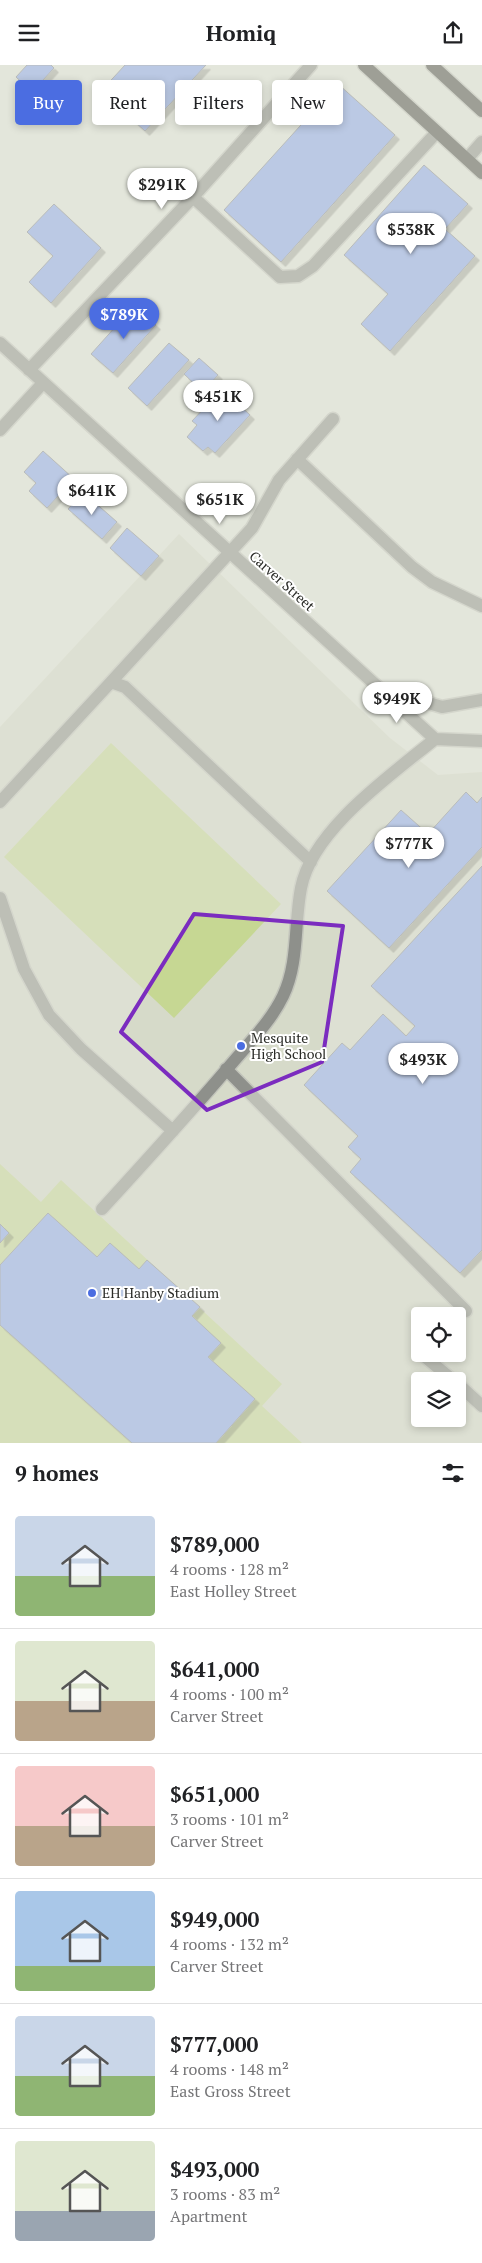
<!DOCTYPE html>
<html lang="en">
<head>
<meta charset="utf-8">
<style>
  body { margin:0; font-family:"PT Serif",serif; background:#f6f6f6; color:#202124; height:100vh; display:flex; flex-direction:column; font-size:19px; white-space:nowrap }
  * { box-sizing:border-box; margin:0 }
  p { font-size:16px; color:#757577 }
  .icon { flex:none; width:28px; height:28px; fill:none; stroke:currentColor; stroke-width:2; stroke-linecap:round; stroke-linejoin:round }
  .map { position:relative; height:1378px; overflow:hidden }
  .drawer { display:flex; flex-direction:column; background:#fff; flex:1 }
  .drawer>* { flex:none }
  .guide { position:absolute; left:15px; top:15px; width:452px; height:45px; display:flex; gap:10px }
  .controls { position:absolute; left:411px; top:1242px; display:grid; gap:10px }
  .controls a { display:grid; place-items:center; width:55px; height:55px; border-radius:5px; background:#fff; box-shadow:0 2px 8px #0003; font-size:25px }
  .price { position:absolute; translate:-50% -42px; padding:0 11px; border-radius:18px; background:#fff; color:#222; font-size:16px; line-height:32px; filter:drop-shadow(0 1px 2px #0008) }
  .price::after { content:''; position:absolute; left:50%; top:30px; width:15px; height:11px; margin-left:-8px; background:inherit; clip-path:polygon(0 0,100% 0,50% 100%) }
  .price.active { background:#4b6de1; color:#fff }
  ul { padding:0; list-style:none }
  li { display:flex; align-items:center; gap:15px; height:125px; padding:0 15px }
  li+li { border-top:1px solid #e0e0e0 }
  li span { display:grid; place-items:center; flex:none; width:140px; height:100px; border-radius:5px; color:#555 }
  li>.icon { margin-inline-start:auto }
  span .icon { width:60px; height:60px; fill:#fffc; stroke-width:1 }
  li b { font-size:21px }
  h2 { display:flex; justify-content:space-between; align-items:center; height:60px; padding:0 15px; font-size:21px }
  .tag { padding:0 18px; border-radius:5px; background:#fff; box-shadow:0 2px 8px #0003; font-size:18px; line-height:45px }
  .tag.active { background:#4b6de1; color:#fff }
  header { display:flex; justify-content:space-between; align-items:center; height:65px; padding:0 15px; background:#fff; font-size:22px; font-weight:700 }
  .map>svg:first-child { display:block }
</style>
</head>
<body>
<header><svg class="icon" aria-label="menu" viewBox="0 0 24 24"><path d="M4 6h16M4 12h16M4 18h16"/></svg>Homiq<svg class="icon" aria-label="share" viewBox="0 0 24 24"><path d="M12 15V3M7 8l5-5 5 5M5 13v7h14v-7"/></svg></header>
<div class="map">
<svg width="482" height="1378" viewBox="0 0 482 1378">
  <defs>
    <filter id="shadow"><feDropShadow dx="4.5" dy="4.5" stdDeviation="0" flood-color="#0004"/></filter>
  </defs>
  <rect width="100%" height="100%" fill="#e3e6db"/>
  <!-- built -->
  <path fill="#d6dac9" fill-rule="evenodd" d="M179 469 390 673 438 710 482 707V1378H0V662ZM420 1251H458V1289H420ZM420 1316H458V1354H420Z"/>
  <!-- green -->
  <path fill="#c6d793" d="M111 678 281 839 174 953 4 792Z
    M0 1099 41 1137 61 1115 282 1319 262 1341 302 1378H0Z"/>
  <!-- building -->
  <path fill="#8ba7ef" stroke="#868a93" filter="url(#shadow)" d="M27 0H51L54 3 32 27 16 12Z
    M125 0H206L145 66 101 26Z
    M338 19 395 70 281 197 224 145Z
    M424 100 468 139 445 164 475 191 390 286 361 259 388 229 344 190Z
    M54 139 101 183 51 238 29 217 53 191 27 167Z
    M134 241 156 260 113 308 91 289Z
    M169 278 189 295 147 341 128 323Z
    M199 293 218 310 203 327 184 309Z
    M222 324 250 350 215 388 208 382 203 386 187 372 197 360 192 356Z
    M43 386 74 414 47 443 29 426 36 418 24 407Z
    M83 427 117 457 102 474 68 444Z
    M127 463 159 491 141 511 110 483Z
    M466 727 477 738 482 732V782L389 883 327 826 401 745 428 769Z
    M482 801V1185L460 1208 350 1107 361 1094 348 1082 358 1071 304 1020 342 978 350 985 383 949 406 971 415 961 371 921Z
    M48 1148 97 1192 110 1178 139 1204 147 1195 200 1242 192 1251 221 1278 208 1292 255 1334 216 1378H132L0 1260V1200Z
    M0 1159 9 1168 0 1178Z"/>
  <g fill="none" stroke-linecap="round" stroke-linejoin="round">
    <!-- minor casing -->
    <g stroke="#c2c4bb" stroke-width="15">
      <path id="minor" d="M467 94 482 77
        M193 132 280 212 298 211 313 201 437 67
        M0 278 435 674
        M29 305 193 132 311 0
        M0 365 43 318
        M297 394 412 502 432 517 482 541
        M111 617 252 463 279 415 333 354
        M382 624 442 642 482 635
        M435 674 482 676
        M0 737 111 617 125 622 311 797
        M0 833 24 904 49 950 81 984 173 1066
        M226 1004 466 1246
        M102 1144C145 1097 187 1051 228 1003 247 980 270 958 283 931 299 898 294 858 301 823 312 765 391 710 435 674
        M424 1291 454 1316
        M458 1319 482 1341"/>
    </g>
    <!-- major casing -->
    <g stroke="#c2c4bb" stroke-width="15">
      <path id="major" d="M364 0 482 108
        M432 0 482 46"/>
    </g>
    <!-- minor -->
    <use href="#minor" stroke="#8e908b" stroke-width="12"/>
    <!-- major -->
    <use href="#major" stroke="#494b44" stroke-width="12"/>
  </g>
  <!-- marked area -->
  <path d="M0 0H482V1378H0ZM194 849 343 861 322 997 207 1045 121 967Z" fill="#e3e6db" fill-opacity=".55" fill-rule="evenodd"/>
  <path fill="none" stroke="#7b2cbf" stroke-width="4" stroke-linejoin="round" d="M194 849 343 861 322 997 207 1045 121 967Z"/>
  <!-- markers -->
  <g fill="#4b6de1" stroke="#fff" stroke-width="2">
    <circle cx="241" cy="981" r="5"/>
    <circle cx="92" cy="1228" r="5"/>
  </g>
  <g text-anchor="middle" stroke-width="4" stroke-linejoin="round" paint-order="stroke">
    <!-- street labels -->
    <g font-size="14" fill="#2a2b27" stroke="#fff">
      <text transform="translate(282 516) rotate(42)" y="5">Carver Street</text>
    </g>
    <!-- poi labels -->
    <g font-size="14" fill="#2a2b27" stroke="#fff" text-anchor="start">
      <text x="251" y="978">Mesquite<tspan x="251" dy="16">High School</tspan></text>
      <text x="102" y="1233">EH Hanby Stadium</text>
    </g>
  </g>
</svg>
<div class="controls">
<a><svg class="icon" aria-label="locate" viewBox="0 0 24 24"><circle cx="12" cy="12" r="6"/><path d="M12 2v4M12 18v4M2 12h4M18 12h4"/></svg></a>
<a><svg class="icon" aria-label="layers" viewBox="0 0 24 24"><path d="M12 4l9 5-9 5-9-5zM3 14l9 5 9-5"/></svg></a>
</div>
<b class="price" style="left:162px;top:145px">$291K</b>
<b class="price" style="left:411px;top:190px">$538K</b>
<b class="price active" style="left:124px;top:275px">$789K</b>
<b class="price" style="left:218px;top:357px">$451K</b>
<b class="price" style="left:92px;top:451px">$641K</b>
<b class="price" style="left:220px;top:460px">$651K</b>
<b class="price" style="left:397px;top:659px">$949K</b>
<b class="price" style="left:409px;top:804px">$777K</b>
<b class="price" style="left:423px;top:1020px">$493K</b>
<div class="guide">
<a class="tag active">Buy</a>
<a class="tag">Rent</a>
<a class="tag">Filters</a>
<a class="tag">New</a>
</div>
</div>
<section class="drawer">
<h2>9 homes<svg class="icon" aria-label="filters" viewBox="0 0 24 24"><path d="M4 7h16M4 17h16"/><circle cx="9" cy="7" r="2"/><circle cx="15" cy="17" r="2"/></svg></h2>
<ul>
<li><span style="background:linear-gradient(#c9d6e8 60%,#8fb573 0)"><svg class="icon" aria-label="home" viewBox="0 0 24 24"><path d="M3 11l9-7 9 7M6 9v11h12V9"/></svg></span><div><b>$789,000</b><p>4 rooms · 128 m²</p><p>East Holley Street</p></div></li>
<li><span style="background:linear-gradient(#dfe7d0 60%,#b9a48a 0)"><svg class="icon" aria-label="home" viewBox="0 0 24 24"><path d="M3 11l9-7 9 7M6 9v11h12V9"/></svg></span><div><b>$641,000</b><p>4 rooms · 100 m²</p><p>Carver Street</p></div></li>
<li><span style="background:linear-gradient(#f6c9c9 60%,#b9a48a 0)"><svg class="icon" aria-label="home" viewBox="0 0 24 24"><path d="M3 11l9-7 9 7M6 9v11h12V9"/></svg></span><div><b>$651,000</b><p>3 rooms · 101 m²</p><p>Carver Street</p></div></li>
<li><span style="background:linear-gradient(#a9c7e8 75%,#8fb573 0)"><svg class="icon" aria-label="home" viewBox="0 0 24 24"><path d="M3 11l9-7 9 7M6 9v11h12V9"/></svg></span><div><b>$949,000</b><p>4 rooms · 132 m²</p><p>Carver Street</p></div></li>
<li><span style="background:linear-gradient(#c9d6e8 60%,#8fb573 0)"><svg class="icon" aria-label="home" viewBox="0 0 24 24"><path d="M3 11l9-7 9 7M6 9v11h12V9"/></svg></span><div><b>$777,000</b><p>4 rooms · 148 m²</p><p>East Gross Street</p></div></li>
<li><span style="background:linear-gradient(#dfe7d0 70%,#9aa5b1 0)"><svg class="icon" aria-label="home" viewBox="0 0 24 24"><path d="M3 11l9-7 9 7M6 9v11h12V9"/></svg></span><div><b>$493,000</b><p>3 rooms · 83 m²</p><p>Apartment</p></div></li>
</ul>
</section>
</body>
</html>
